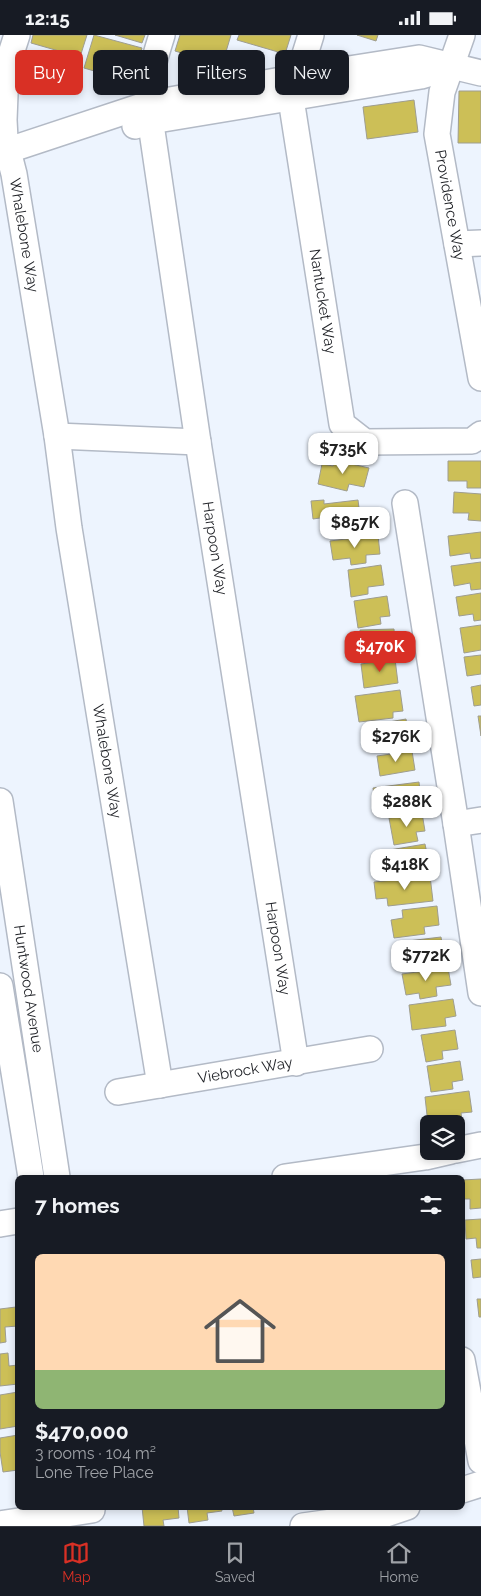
<!DOCTYPE html>
<html lang="en">
<head>
<meta charset="utf-8">
<style>
  body { margin:0; font-family:Raleway,sans-serif; background:#242831; color:#f1f3f6; height:100vh; display:flex; flex-direction:column; font-size:19px; white-space:nowrap }
  * { box-sizing:border-box; margin:0 }
  p { font-size:16px; color:#9ea1a6 }
  .icon { flex:none; width:28px; height:28px; fill:none; stroke:currentColor; stroke-width:2; stroke-linecap:round; stroke-linejoin:round }
  .map { position:relative; flex:1; overflow:hidden }
  .details { position:absolute; left:15px; top:1140px; width:450px; height:335px; display:flex; flex-direction:column; background:#171b24; border-radius:8px; box-shadow:0 2px 8px #0003 }
  .details>* { flex:none }
  .top-card { position:absolute; left:15px; top:15px; width:451px; height:45px; display:flex; gap:10px }
  .buttons { position:absolute; left:420px; top:1080px; display:grid; gap:10px }
  .buttons a { display:grid; place-items:center; width:45px; height:45px; border-radius:8px; background:#171b24; box-shadow:0 2px 8px #0003; font-size:25px }
  .price { position:absolute; translate:-50% -42px; padding:0 11px; border-radius:10px; background:#fff; color:#222; font-size:16px; line-height:32px; filter:drop-shadow(0 1px 2px #0008) }
  .price::after { content:''; position:absolute; left:50%; top:30px; width:15px; height:11px; margin-left:-8px; background:inherit; clip-path:polygon(0 0,100% 0,50% 100%) }
  .price.active { background:#d93025; color:#fff }
  ul { padding:0; list-style:none }
  li { display:grid; align-content:center; gap:10px; height:265px; padding:0 20px }
  li+li { border-top:1px solid #363941 }
  li span { display:grid; place-items:center; height:155px; border-radius:8px; color:#555 }
  li>.icon { margin-inline-start:auto }
  span .icon { width:90px; height:90px; fill:#fffc; stroke-width:1 }
  li b { font-size:21px }
  h2 { display:flex; justify-content:space-between; align-items:center; height:60px; padding:0 20px; font-size:21px }
  .tag { padding:0 18px; border-radius:8px; background:#171b24; box-shadow:0 2px 8px #0003; font-size:18px; line-height:45px }
  .tag.active { background:#d93025; color:#fff }
  .status { display:flex; justify-content:space-between; align-items:center; height:35px; padding:0 25px; background:#171b24; direction:ltr }
  .status svg { height:14px; fill:currentColor }
  .dock { display:flex; justify-content:space-around; align-items:center; height:70px; border-top:1px solid #363941; background:#171b24; font-size:14px; color:#9ea1a6 }
  .dock a { display:grid; justify-items:center; gap:2px }
  .dock .active { color:#d93025 }
  .map>svg:first-child { display:block }
</style>
</head>
<body>
<div class="status"><b>12:15</b><svg viewBox="0 0 49 12"><path d="M0 12V9h3v3zM5 12V6h3v6zM10 12V3h3v9zM15 12V0h3v12zM26 1h20v11H26zM47 4h2v5h-2z"/></svg></div>
<div class="map">
<svg width="481" height="1491" viewBox="0 0 481 1491">
  <rect width="100%" height="100%" fill="#edf4fe"/>
  <!-- building -->
  <path fill="#ccbf57" stroke="#9e9d90" d="M33 0H87L80 22 31 8Z
    M94 0 142 13 132 47 84 33Z
    M115 0H145L142 8Z
    M180 0H231L222 30 175 16Z
    M239 0H291L285 19 237 5Z
    M357 0H378L376 6Z
    M459 56H481V108H458Z
    M414 65 418 97 367 104 363 72Z
    M334 425 369 433 364 452 349 449 347 456 318 449 322 429 333 431Z
    M448 426H481V453H467V446H448Z
    M454 457 481 459V486L468 485 469 478H453Z
    M324 465V469L358 465 362 497 329 501 327 482 313 484 311 466Z
    M481 497V523L471 524 470 518 450 521 448 501Z
    M378 500 380 519 366 520V528L351 530 350 523 333 525 330 506Z
    M481 527V554L471 555 470 548 454 551 451 531Z
    M381 530 384 550 368 552V559L351 562 348 535Z
    M481 558V585L474 586 473 579 459 581 456 562Z
    M387 561 390 581 380 582 381 589 358 593 354 566Z
    M481 590V615L464 618 460 593Z
    M394 594 395 612H380L381 621 361 622 360 595Z
    M481 620V639L467 641 464 622Z
    M395 624 398 648 364 653 361 629Z
    M481 650V670L474 671 471 652Z
    M400 655 403 676 393 677V683L359 687 355 661Z
    M478 681H481V701Z
    M406 684 409 704 394 707 395 714 377 717 372 690Z
    M412 716 415 735 380 741 377 721Z
    M419 747 421 766 405 768 407 776 377 780 373 753Z
    M422 778 425 796 416 797 418 806 394 810 389 783Z
    M425 809 429 828 412 831 413 837 383 843 378 817Z
    M430 841 433 866 388 871 387 863 376 864 374 847Z
    M437 871 439 890 424 892 425 899 394 903 391 885 403 883 402 875Z
    M441 902 444 921 411 926 408 906Z
    M448 933 451 950 436 952 437 961 420 964 419 958 406 960 402 939Z
    M453 964 456 981 445 983 446 991 412 995 409 970Z
    M455 995 458 1014 442 1016 443 1024 426 1027 421 1000Z
    M460 1026 463 1045 452 1047 453 1054 431 1057 427 1031Z
    M469 1056 472 1077 461 1078 462 1085 428 1089 425 1062Z
    M481 1144V1173L470 1174V1164H462V1145Z
    M481 1184V1213H477L476 1203 466 1204 465 1185Z
    M481 1224V1242L473 1243 471 1225Z
    M477 1264H481V1282H479Z
    M16 1272 18 1291 5 1292 6 1307 0 1308V1274Z
    M8 1318 9 1331 18 1330V1349L0 1351V1319Z
    M18 1357V1391L0 1394V1360Z
    M18 1400V1435L3 1437 0 1417V1403Z
    M142 1472H178L179 1483 163 1485 164 1491H144Z
    M187 1472H221L222 1476 207 1478 208 1485 189 1488Z
    M232 1472H253L254 1478 234 1481Z"/>
  <g fill="none" stroke-linecap="round" stroke-linejoin="round">
    <!-- minor casing -->
    <g stroke="#b3bac6" stroke-width="28">
      <g id="minor">
        <path id="s1" d="M17 0 6 34 4 85 5 104 14 139 57 401 198 407"/>
        <path id="s2" d="M162 0C155 22 148 45 148 69L198 407 296 1028"/>
        <path id="s3" d="M311 0 291 64 342 389 365 407 472 406 481 399"/>
        <path id="s4" d="M462 0 442 57 437 99 481 343"/>
        <path d="M135 91 151 86 421 41 452 32"/>
        <path d="M0 118 148 69 298 42 419 23 481 38"/>
        <path d="M457 209 481 208"/>
        <path id="s5" d="M57 401 69 493 160 1050"/>
        <path d="M405 468 456 789 481 958"/>
        <path id="s6" d="M0 766 57 1142"/>
        <path d="M456 789 481 785"/>
        <path d="M0 951 31 1142"/>
        <path id="s7" d="M118 1057 370 1014"/>
        <path d="M456 1115 481 1110"/>
        <path d="M285 1142 425 1122 451 1116"/>
        <path d="M0 1189 18 1186"/>
        <path d="M462 1325 481 1426"/>
        <path d="M462 1455 481 1449"/>
        <path d="M0 1489 92 1475"/>
        <path d="M303 1491 383 1480 407 1472"/>
      </g>
    </g>
    <!-- minor -->
    <use href="#minor" stroke="#fff" stroke-width="25"/>
  </g>
  <g text-anchor="middle" stroke-width="5" stroke-linejoin="round" paint-order="stroke">
    <!-- street labels -->
    <g font-size="15" fill="#1d1f24" stroke="#fff">
      <text dy="5" stroke="none"><textPath href="#s4" startOffset="175">Providence Way</textPath></text>
      <text dy="5" stroke="none"><textPath href="#s1" startOffset="204">Whalebone Way</textPath></text>
      <text dy="5" stroke="none"><textPath href="#s3" startOffset="272">Nantucket Way</textPath></text>
      <text dy="5" stroke="none"><textPath href="#s2" startOffset="520">Harpoon Way</textPath></text>
      <text dy="5" stroke="none"><textPath href="#s5" startOffset="329">Whalebone Way</textPath></text>
      <text dy="5" stroke="none"><textPath href="#s2" startOffset="925">Harpoon Way</textPath></text>
      <text dy="5" stroke="none"><textPath href="#s6" startOffset="190">Huntwood Avenue</textPath></text>
      <text dy="5" stroke="none"><textPath href="#s7" startOffset="129">Viebrock Way</textPath></text>
    </g>
  </g>
</svg>
<div class="buttons">
<a><svg class="icon" aria-label="layers" viewBox="0 0 24 24"><path d="M12 4l9 5-9 5-9-5zM3 14l9 5 9-5"/></svg></a>
</div>
<b class="price" style="left:343px;top:440px">$735K</b>
<b class="price" style="left:355px;top:514px">$857K</b>
<b class="price active" style="left:380px;top:638px">$470K</b>
<b class="price" style="left:396px;top:728px">$276K</b>
<b class="price" style="left:407px;top:793px">$288K</b>
<b class="price" style="left:405px;top:856px">$418K</b>
<b class="price" style="left:426px;top:947px">$772K</b>
<div class="top-card">
<a class="tag active">Buy</a>
<a class="tag">Rent</a>
<a class="tag">Filters</a>
<a class="tag">New</a>
</div>
<section class="details">
<h2>7 homes<svg class="icon" aria-label="filters" viewBox="0 0 24 24"><path d="M4 7h16M4 17h16"/><circle cx="9" cy="7" r="2"/><circle cx="15" cy="17" r="2"/></svg></h2>
<ul>
<li><span style="background:linear-gradient(#ffd9b3 75%,#8fb573 0)"><svg class="icon" aria-label="home" viewBox="0 0 24 24"><path d="M3 11l9-7 9 7M6 9v11h12V9"/></svg></span><div><b>$470,000</b><p>3 rooms · 104 m²</p><p>Lone Tree Place</p></div></li>
</ul>
</section>
</div>
<nav class="dock">
<a class="active"><svg class="icon" aria-label="map" viewBox="0 0 24 24"><path d="M3 6l6-2 6 2 6-2v14l-6 2-6-2-6 2zM9 4v14M15 6v14"/></svg>Map</a>
<a><svg class="icon" aria-label="saved" viewBox="0 0 24 24"><path d="M7 4h10v16l-5-4-5 4z"/></svg>Saved</a>
<a><svg class="icon" aria-label="home" viewBox="0 0 24 24"><path d="M3 11l9-7 9 7M6 9v11h12V9"/></svg>Home</a>
</nav>
</body>
</html>
